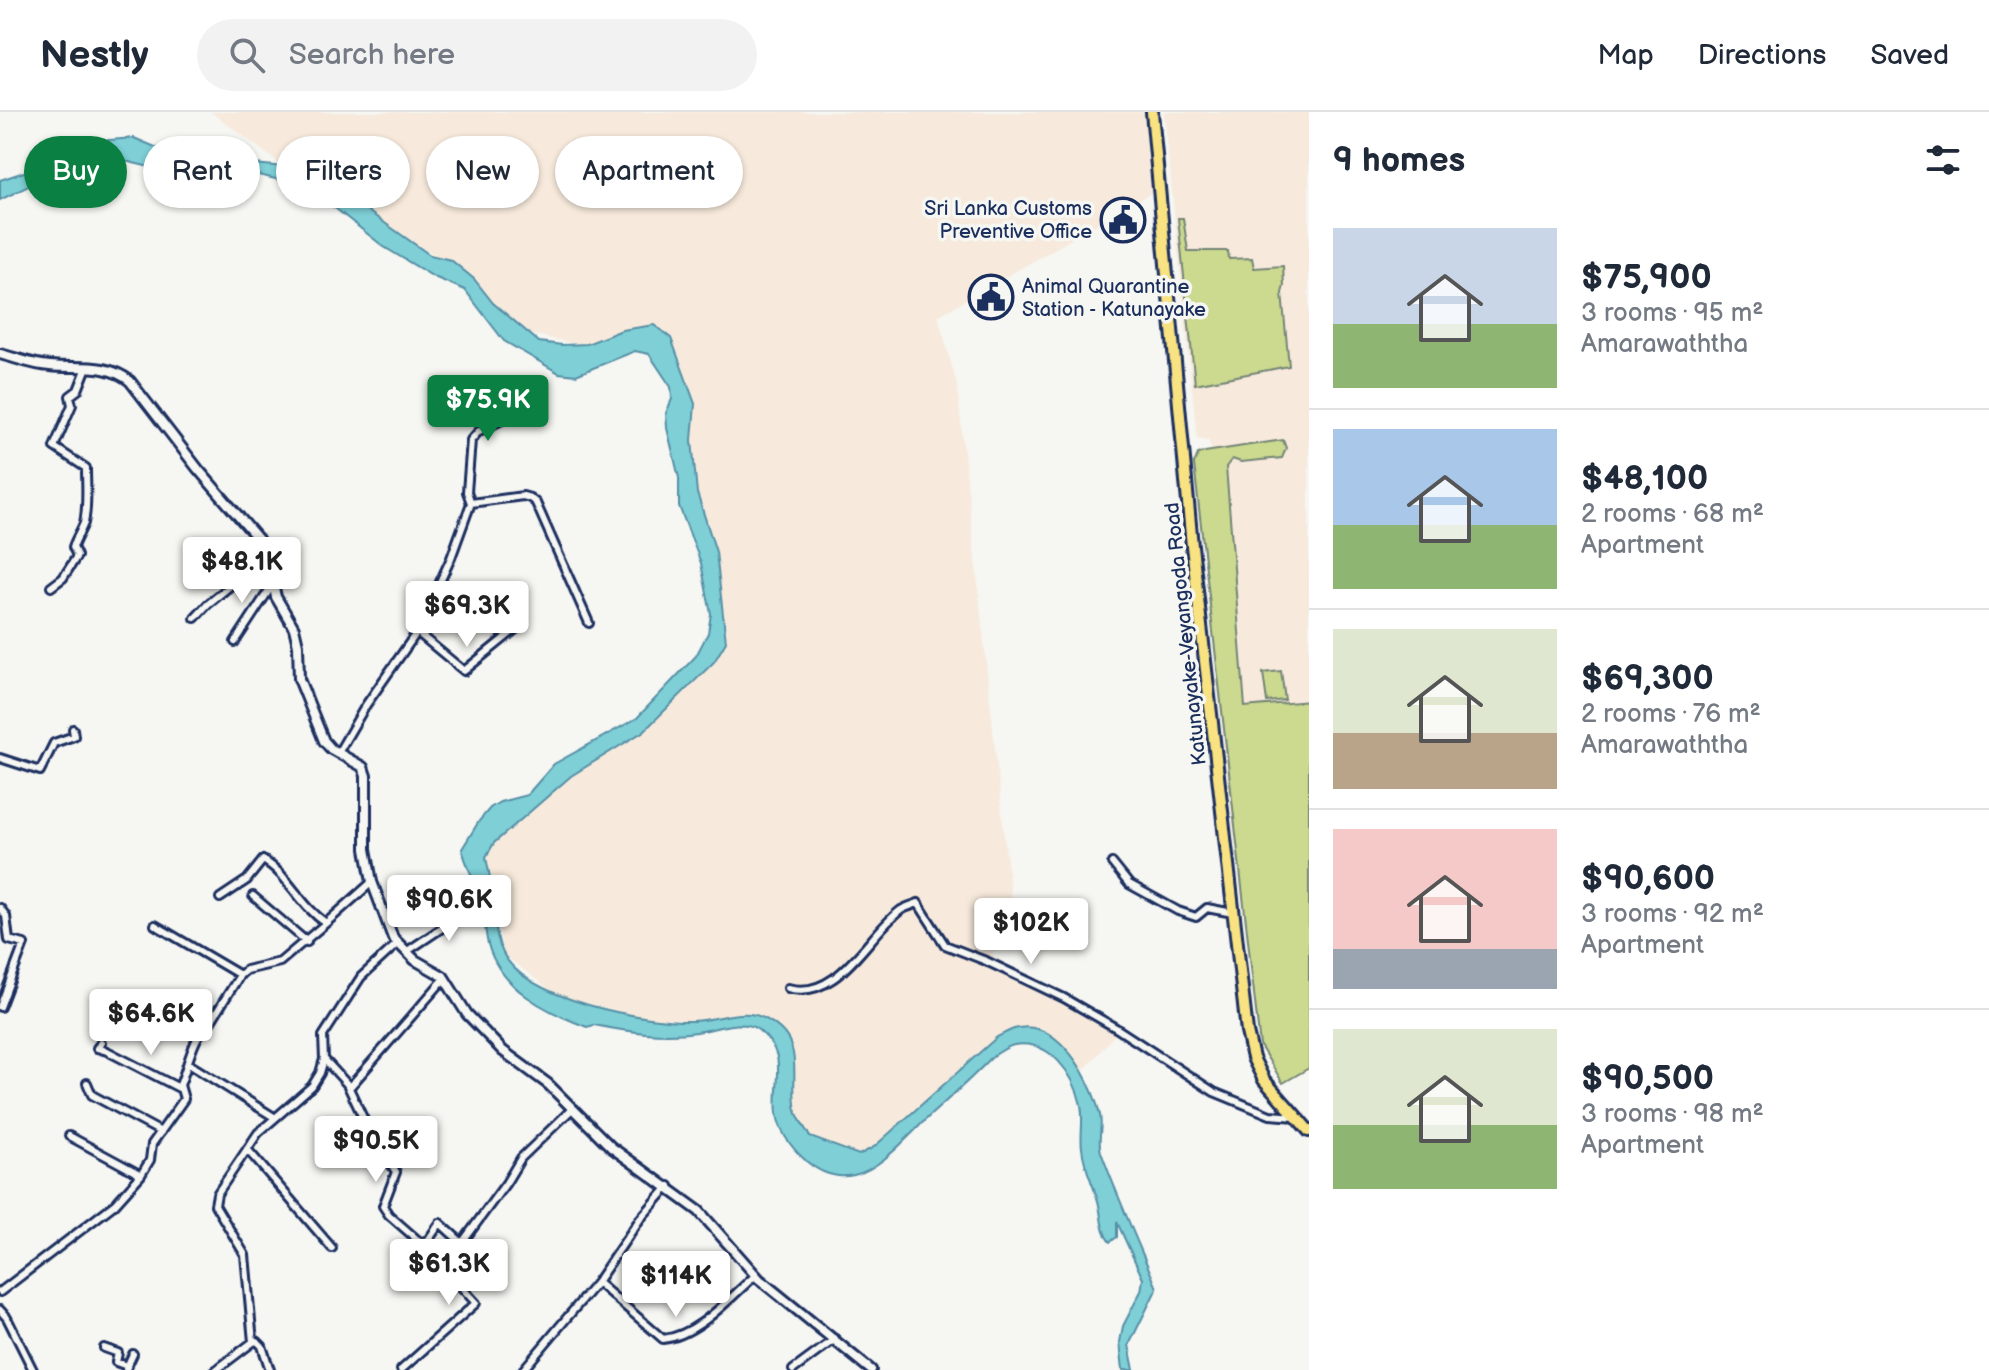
<!DOCTYPE html>
<html lang="en">
<head>
<meta charset="utf-8">
<style>
  body { margin:0; font-family:"Balsamiq Sans",sans-serif; background:#f2f2f3; color:#1f2937; height:100vh; display:flex; flex-direction:column; font-size:30px; white-space:nowrap }
  * { box-sizing:border-box; margin:0 }
  p { font-size:26px; color:#747a83 }
  .icon { flex:none; width:44px; height:44px; fill:none; stroke:currentColor; stroke-width:2; stroke-linecap:round; stroke-linejoin:round }
  .map { position:relative; flex:1; overflow:hidden }
  .details { display:flex; flex-direction:column; background:#fff; width:680px }
  .details>* { flex:none }
  .guide { position:absolute; left:24px; top:24px; width:760px; height:72px; display:flex; gap:16px }
  .price { position:absolute; translate:-50% -68px; padding:0 18px; border-radius:8px; background:#fff; color:#222; font-size:26px; line-height:52px; filter:drop-shadow(0 2px 4px #0008) }
  .price::after { content:''; position:absolute; left:50%; top:48px; width:24px; height:18px; margin-left:-12px; background:inherit; clip-path:polygon(0 0,100% 0,50% 100%) }
  .price.selected { background:#0b8043; color:#fff }
  ul { padding:0; list-style:none }
  li { display:flex; align-items:center; gap:24px; height:200px; padding:0 24px }
  li+li { border-top:2px solid #e0e1e3 }
  li span { display:grid; place-items:center; flex:none; width:224px; height:160px; border-radius:0px; color:#555 }
  li>.icon { margin-inline-start:auto }
  span .icon { width:96px; height:96px; fill:#fffc; stroke-width:1 }
  li b { font-size:34px }
  h2 { display:flex; justify-content:space-between; align-items:center; height:96px; padding:0 24px; font-size:34px }
  .pill { padding:0 28px; border-radius:36px; background:#fff; box-shadow:0 2px 6px #0004; font-size:28px; line-height:72px }
  .pill.selected { background:#0b8043; color:#fff }
  header { display:flex; align-items:center; gap:48px; box-sizing:border-box; height:112px; padding:0 40px; background:#fff; border-bottom:2px solid #e0e1e3 }
  header strong { font-size:38px }
  nav { display:flex; gap:44px; margin-inline-start:auto; font-size:28px }
  .search { width:560px; height:72px; background:#f2f2f3; display:flex; align-items:center; gap:20px; box-sizing:border-box; padding:0 28px; border-radius:44px; color:#747a83; font-size:30px }
  main { display:flex; flex:1; min-height:0 }
  .map>svg:first-child { display:block }
</style>
</head>
<body>
<header>
<strong>Nestly</strong>
<div class="search"><svg class="icon" aria-label="search" viewBox="0 0 24 24"><circle cx="10" cy="10" r="6"/><path d="M15 15l6 6"/></svg>Search here</div>
<nav><a>Map</a><a>Directions</a><a>Saved</a></nav>
</header>
<main>
<div class="map">
<svg width="1309" height="1258" viewBox="0 0 1309 1258">
  <rect width="100%" height="100%" fill="#f6f6f2"/>
  <filter id="ink" filterUnits="userSpaceOnUse"><feTurbulence type="fractalNoise" baseFrequency=".0125" numOctaves="2"/><feDisplacementMap in="SourceGraphic" scale="16" xChannelSelector="R" yChannelSelector="G"/><feConvolveMatrix kernelMatrix="1 2 1 2 8 2 1 2 1" color-interpolation-filters="sRGB"/></filter>
  <g filter="url(#ink)">
    <!-- built -->
    <path fill="#f7eadc" d="M211 0H1152L1160 76 938 204 957 273 1011 788 992 844 1118 919 1078 965 1067 944 1015 917 874 1035 849 1047 814 1037 796 1000 789 933 741 901 694 909 637 904 558 884 503 842 486 745 513 701 668 597 726 530 687 373 679 267 656 223 576 232 512 218 469 163 282 53Z
      M1164 0H1309V956L1283 971 1260 934 1226 653 1195 346 1211 338 1209 329 1197 326Z"/>
    <!-- green -->
    <path fill="#cbda8e" stroke="#738476" stroke-width="2" d="M1178 106H1183L1188 139H1228L1229 147 1252 146 1254 156 1283 154 1284 174 1282 181 1289 254 1195 272Z
      M1283 328 1286 336 1282 346 1241 350 1232 347 1226 355 1245 595 1309 589V956L1283 971 1260 934 1194 352 1198 342 1205 340Z
      M1281 559 1285 588 1267 590 1263 561Z"/>
    <!-- water -->
    <path fill="#7ecfd6" stroke="#568fa6" stroke-width="2" d="M134 26 179 45 275 54 306 63 358 92 430 143 451 148 474 167 493 191 539 230 562 233 587 232 622 218 654 213 671 226 695 292 692 328 697 381 716 440 726 530 714 550 644 619 571 664 494 731 486 745C489 761 493 777 494 794 496 810 495 826 503 841 526 888 645 910 693 909 727 908 749 889 780 917 803 937 790 972 796 998 798 1007 806 1017 810 1025L859 1043 874 1035 997 925C1002 923 1008 919 1014 917 1059 904 1092 969 1100 1003 1103 1015 1097 1028 1101 1040 1118 1086 1138 1131 1157 1176L1129 1233 1134 1258H1123L1120 1230 1123 1214 1141 1179 1143 1167 1117 1110V1125L1110 1130C1100 1119 1102 1103 1098 1089 1093 1071 1084 1056 1082 1036 1080 1022 1084 1008 1081 993 1074 962 1050 927 1014 933 1007 934 999 941 993 944 974 964 955 981 935 999 914 1017 882 1058 854 1063 835 1067 818 1060 804 1047 791 1035 779 1020 777 1001 773 967 791 943 757 917 742 906 714 918 697 920 662 925 629 920 594 913L587 915C547 900 500 877 488 832 484 818 486 802 481 789 476 771 467 756 462 737L479 709 490 696 500 690 527 683 554 652 637 606 696 544 708 521 711 502 701 451 679 394V366L667 316 666 301 672 287 671 275 649 242 635 239 576 263 559 261 504 229 465 178 434 165 384 135 312 78 280 68 254 62 222 60 206 68H191L166 59 129 50 78 45 63 46 37 70 0 88V68L24 60 55 39 85 30Z"/>
    <g fill="none" stroke-linecap="round" stroke-linejoin="round">
      <!-- minor casing -->
      <g stroke="#1b2f5e" stroke-width="12">
        <path id="minor" d="M471 391 467 380 471 328 479 319 533 293
          M51 475 63 466 77 444 73 435C76 426 81 419 84 411 88 393 86 373 86 356L54 335 72 293 70 284 78 278 87 255
          M195 506 208 492 267 444
          M417 520 464 559 517 516
          M235 530 273 472
          M338 641 366 593 417 520 451 446 471 391 523 384 530 386 536 391 589 511
          M0 646 40 659 54 631 74 624 73 617
          M1112 751 1129 772 1178 799 1196 805 1207 796 1233 801
          M253 784 307 830
          M220 786 247 768 263 748C289 763 300 794 326 811L372 770
          M0 796 6 804 9 828 24 832 0 895
          M155 813 240 863
          M406 840 472 796
          M788 876C838 890 868 822 901 798 906 795 913 793 918 791L945 833 986 849 1064 886 1116 916 1214 980 1270 1003 1297 1005
          M101 931 97 936 107 939 181 977
          M324 947 347 972 366 1012 396 1060 383 1094 389 1103 421 1131 429 1127 440 1111 462 1131 506 1071 521 1046 572 997
          M189 952 274 1005
          M87 971 92 983 161 1020
          M349 976 445 866
          M69 1024 141 1063
          M247 1037 332 1136
          M597 1170 663 1227C698 1224 730 1185 756 1163
          M0 1180 115 1092 141 1063 150 1048 152 1032 184 987 180 973C187 956 195 918 210 911L240 863 246 858 280 850 326 811
          M0 1198 7 1206 33 1258
          M253 1230 245 1143 215 1093 217 1082 258 1021 312 974 320 961 324 947 323 924 361 865 398 831
          M104 1236 118 1241 116 1250 127 1254
          M126 1257 133 1242
          M216 1258 253 1230 257 1229 262 1234 270 1258
          M401 1258 476 1191 421 1131
          M523 1258 597 1170 640 1107 669 1074
          M793 1258 835 1227"/>
      </g>
      <!-- tertiary casing -->
      <g stroke="#1b2f5e" stroke-width="14">
        <path id="tertiary" d="M0 242C16 246 33 253 50 254 78 257 106 250 130 269L198 357 258 427 267 444 276 485 294 516 298 533 299 567 324 629 331 637 363 655 366 664V737L372 770 393 826 415 848 443 864 467 902 503 939 548 972 611 1035 699 1099 759 1167 871 1258"/>
      </g>
      <!-- primary casing -->
      <g stroke="#1b2f5e" stroke-width="16">
        <path id="primary" d="M1152 0 1192 434 1247 920 1253 946 1264 968 1309 1019"/>
      </g>
      <!-- minor -->
      <use href="#minor" stroke="#f6f6f2" stroke-width="6"/>
      <!-- tertiary -->
      <use href="#tertiary" stroke="#f6f6f2" stroke-width="8"/>
      <!-- primary -->
      <use href="#primary" stroke="#f8e281" stroke-width="10"/>
    </g>
  </g>
  <!-- icons -->
  <defs>
    <g id="civic-ring" transform="scale(2.3)"><circle r="9.5" fill="#f6f6f2" stroke="#1b2f5e" stroke-width="1.5"/><path d="M-.6-6.5H3V-4.5H.6V-3L4-1V1h2V6H-6V1h2V-1L-.6-3ZM-1.2 2.5V6h2.4V2.5Z" fill="#1b2f5e"/></g>
  </defs>
  <g fill-rule="evenodd">
    <use href="#civic-ring" x="1123" y="108"/>
    <use href="#civic-ring" x="991" y="185"/>
  </g>
  <g text-anchor="middle" stroke-width="7" stroke-linejoin="round" paint-order="stroke">
    <!-- poi labels -->
    <g font-size="20" fill="#1b2f5e" stroke="#f6f6f2" text-anchor="end">
      <text x="1092" y="103">Sri Lanka Customs<tspan x="1092" dy="23">Preventive Office</tspan></text>
      <text x="1022" y="181" text-anchor="start">Animal Quarantine<tspan x="1022" dy="23">Station - Katunayake</tspan></text>
    </g>
    <!-- street labels -->
    <g font-size="20" fill="#1b2f5e" stroke="#f6f6f2">
      <text transform="translate(1185 522) rotate(-96)" y="7">Katunayake-Veyangoda Road</text>
    </g>
  </g>
</svg>
<b class="price selected" style="left:488px;top:331px">$75.9K</b>
<b class="price" style="left:242px;top:493px">$48.1K</b>
<b class="price" style="left:467px;top:537px">$69.3K</b>
<b class="price" style="left:449px;top:831px">$90.6K</b>
<b class="price" style="left:1031px;top:854px">$102K</b>
<b class="price" style="left:151px;top:945px">$64.6K</b>
<b class="price" style="left:376px;top:1072px">$90.5K</b>
<b class="price" style="left:449px;top:1195px">$61.3K</b>
<b class="price" style="left:676px;top:1207px">$114K</b>
<div class="guide">
<a class="pill selected">Buy</a>
<a class="pill">Rent</a>
<a class="pill">Filters</a>
<a class="pill">New</a>
<a class="pill">Apartment</a>
</div>
</div>
<section class="details">
<h2>9 homes<svg class="icon" aria-label="filters" viewBox="0 0 24 24"><path d="M4 7h16M4 17h16"/><circle cx="9" cy="7" r="2"/><circle cx="15" cy="17" r="2"/></svg></h2>
<ul>
<li><span style="background:linear-gradient(#c9d6e8 60%,#8fb573 0)"><svg class="icon" aria-label="home" viewBox="0 0 24 24"><path d="M3 11l9-7 9 7M6 9v11h12V9"/></svg></span><div><b>$75,900</b><p>3 rooms · 95 m²</p><p>Amarawaththa</p></div></li>
<li><span style="background:linear-gradient(#a9c7e8 60%,#8fb573 0)"><svg class="icon" aria-label="home" viewBox="0 0 24 24"><path d="M3 11l9-7 9 7M6 9v11h12V9"/></svg></span><div><b>$48,100</b><p>2 rooms · 68 m²</p><p>Apartment</p></div></li>
<li><span style="background:linear-gradient(#dfe7d0 65%,#b9a48a 0)"><svg class="icon" aria-label="home" viewBox="0 0 24 24"><path d="M3 11l9-7 9 7M6 9v11h12V9"/></svg></span><div><b>$69,300</b><p>2 rooms · 76 m²</p><p>Amarawaththa</p></div></li>
<li><span style="background:linear-gradient(#f6c9c9 75%,#9aa5b1 0)"><svg class="icon" aria-label="home" viewBox="0 0 24 24"><path d="M3 11l9-7 9 7M6 9v11h12V9"/></svg></span><div><b>$90,600</b><p>3 rooms · 92 m²</p><p>Apartment</p></div></li>
<li><span style="background:linear-gradient(#dfe7d0 60%,#8fb573 0)"><svg class="icon" aria-label="home" viewBox="0 0 24 24"><path d="M3 11l9-7 9 7M6 9v11h12V9"/></svg></span><div><b>$90,500</b><p>3 rooms · 98 m²</p><p>Apartment</p></div></li>
</ul>
</section>
</main>
</body>
</html>
